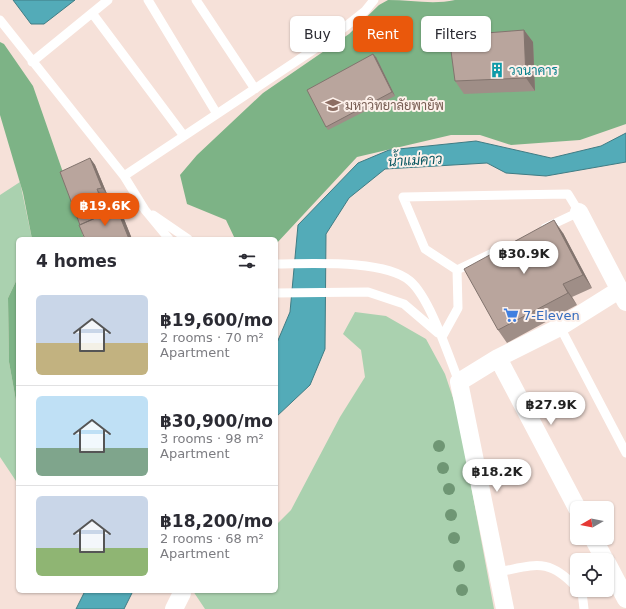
<!DOCTYPE html>
<html lang="en">
<head>
<meta charset="utf-8">
<style>
  body { margin:0; font-family:"DejaVu Sans",Sarabun,sans-serif; background:#f7f7f7; color:#2b2b33; height:100vh; display:flex; flex-direction:column; font-size:15px; white-space:nowrap }
  * { box-sizing:border-box; margin:0 }
  p { font-size:13px; color:#7c7c81 }
  .icon { flex:none; width:22px; height:22px; fill:none; stroke:currentColor; stroke-width:2; stroke-linecap:round; stroke-linejoin:round }
  .map { position:relative; flex:1; overflow:hidden }
  .panel { position:absolute; left:16px; top:237px; width:262px; height:356px; display:flex; flex-direction:column; background:#fff; border-radius:6px; box-shadow:0 1px 3px #0004 }
  .panel>* { flex:none }
  .banner { position:absolute; left:290px; top:16px; width:276px; height:36px; display:flex; gap:8px }
  .needle { width:26px; rotate:261deg }
  .buttons { position:absolute; left:570px; top:501px; display:grid; gap:8px }
  .buttons a { display:grid; place-items:center; width:44px; height:44px; border-radius:6px; background:#fff; box-shadow:0 1px 3px #0004; font-size:20px }
  .price { position:absolute; translate:-50% -34px; padding:0 9px; border-radius:14px; background:#fff; color:#222; font-size:13px; line-height:26px; filter:drop-shadow(0 1px 2px #0008) }
  .price::after { content:''; position:absolute; left:50%; top:24px; width:12px; height:9px; margin-left:-6px; background:inherit; clip-path:polygon(0 0,100% 0,50% 100%) }
  .price.on { background:#ea580c; color:#fff }
  ul { padding:0; list-style:none }
  li { display:flex; align-items:center; gap:12px; height:100px; padding:0 20px }
  li+li { border-top:1px solid #e1e1e2 }
  li span { display:grid; place-items:center; flex:none; width:112px; height:80px; border-radius:6px; color:#555 }
  li>.icon { margin-inline-start:auto }
  span .icon { width:48px; height:48px; fill:#fffc; stroke-width:1 }
  li b { font-size:17px }
  h2 { display:flex; justify-content:space-between; align-items:center; height:48px; padding:0 20px; font-size:17px }
  .chip { padding:0 14px; border-radius:6px; background:#fff; box-shadow:0 1px 3px #0004; font-size:14px; line-height:36px }
  .chip.on { background:#ea580c; color:#fff }
  .map>svg:first-child { display:block }
</style>
</head>
<body>
<div class="map">
<svg width="626" height="609" viewBox="0 0 626 609">
  <rect width="100%" height="100%" fill="#f6e1d9"/>
  <!-- green -->
  <path fill="#aad1af" d="M20 182 32 239H18V277L8 298 9 362 18 412V484L0 457V195Z
    M355 312 386 316 426 339 445 374 457 410 494 609H205L193 591H276V525L291 510 340 417 365 377 361 350 343 334Z"/>
  <!-- forest -->
  <path fill="#7db386" d="M388 0C411 0 433 5 455 0H626V124L580 140 511 145 480 135H451L357 157 276 244V239H235L226 220 187 204 180 175 197 155 263 93 349 34 379 5Z
    M0 42 4 44 33 86 75 207 84 239H32L23 193 0 115Z
    M18 277V412L9 362 8 298Z"/>
  <!-- water -->
  <path fill="#53abb8" stroke="#407c84" d="M13 0H75L44 24H31Z
    M626 133V162L546 176 506 173 487 163 385 169 349 198 326 234 325 349 310 385 276 417V345L290 312 298 225 358 163 389 150 476 141 551 158 601 146Z
    M85 591H133L124 609H76Z"/>
  <g fill="none" stroke-linecap="round" stroke-linejoin="round">
    <!-- service -->
    <path stroke="#fff" stroke-width="9" d="M148 0 217 114
      M196 0 255 89
      M92 13 184 136
      M0 20 124 176 145 210 169 239
      M32 62 108 0
      M124 176 331 38 365 11 374 0
      M153 215 188 239
      M276 264C309 264 384 259 410 281 430 298 449 357 459 382
      M457 270 425 249 403 197 568 194 579 212 545 228
      M276 293 368 292 404 304 438 333
      M560 327 626 453
      M442 337 458 308 457 270 505 247
      M498 572C536 565 548 557 577 588
      M579 590 582 592 584 609"/>
    <!-- minor -->
    <path stroke="#fff" stroke-width="18" d="M579 212 626 302
      M498 358 577 508
      M593 538 605 560
      M607 563 626 599
      M174 609 182 593
      M505 609 459 382 498 358 560 327 619 290"/>
  </g>
  <!-- trees -->
  <g fill="#6f9674">
    <circle cx="439" cy="446" r="6"/>
    <circle cx="443" cy="468" r="6"/>
    <circle cx="449" cy="489" r="6"/>
    <circle cx="451" cy="515" r="6"/>
    <circle cx="454" cy="538" r="6"/>
    <circle cx="459" cy="566" r="6"/>
    <circle cx="462" cy="590" r="6"/>
  </g>
  <!-- wall -->
  <path fill="#9f8e87" d="M524 30 533 42 535 91 464 94 455 81Z
    M376 57 395 96 328 130 326 127Z
    M90 158 95 165 107 194 102 196 108 212 117 209 124 219 132 239H85L80 225Z
    M563 233 592 288 572 297 577 305 507 343 498 330Z"/>
  <!-- shaded-wall -->
  <path fill="#82746e" d="M524 30 533 42 535 91 526 78Z
    M373 54 376 57 395 96 392 92Z
    M90 158 95 165 107 194 102 188Z
    M97 189 102 196 112 224 107 217Z
    M117 209 124 219 132 239H129Z
    M554 220 563 233 592 288 583 275Z
    M563 284 572 297 577 305 568 293Z"/>
  <!-- building -->
  <path fill="#b9a59d" stroke="#82746e" d="M524 30 526 78 455 81 449 36Z
    M373 54 392 92 326 127 307 90Z
    M90 158 102 188 97 189 106 213 80 225 60 172Z
    M117 209 129 239H85L79 225Z
    M554 220 583 275 563 284 568 293 498 330 464 269Z"/>
  <!-- icons -->
  <defs>
    <g id="building-bare" transform="scale(1.2)"><path d="M-4-6H4V6H1V3H-1V6H-4ZM-2.5-4.3h1.7v1.8h-1.7ZM.8-4.3h1.7v1.8H.8ZM-2.5-1h1.7V.8h-1.7ZM.8-1h1.7V.8H.8Z" fill="#0f9aa8" stroke="#fdf1eb" stroke-width="2.5" paint-order="stroke"/></g>
    <g id="university-bare" transform="scale(1.2)"><path d="M0-5L7-2L0 1L-7-2ZM-4 1L0 2.5L4 1V4Q0 6-4 4Z" fill="#8d6e63" stroke="#fdf1eb" stroke-width="2.5" paint-order="stroke"/></g>
    <g id="supermarket-bare" transform="scale(1.2)"><path d="M-6-5.5h2.5l.6 2H6L4.5 2H-2.5L-4.4-4H-6ZM-1.5 3.2a1.3 1.3 0 1 0 .1 0ZM3 3.2a1.3 1.3 0 1 0 .1 0Z" fill="#3f7fe0" stroke="#fdf1eb" stroke-width="2.5" paint-order="stroke"/></g>
  </defs>
  <g fill-rule="evenodd">
    <use href="#building-bare" x="497" y="70"/>
    <use href="#university-bare" x="333" y="105"/>
    <use href="#supermarket-bare" x="511" y="315"/>
  </g>
  <g text-anchor="middle" stroke-width="4" stroke-linejoin="round" paint-order="stroke">
    <!-- culture labels -->
    <g font-size="13" fill="#0d838f" stroke="#fdf1eb" text-anchor="start">
      <text x="509" y="75">วจนาคาร</text>
    </g>
    <!-- education labels -->
    <g font-size="13" fill="#785e54" stroke="#fdf1eb" text-anchor="start">
      <text x="345" y="110">มหาวิทยาลัยพายัพ</text>
    </g>
    <!-- shop labels -->
    <g font-size="13" fill="#366cbe" stroke="#fdf1eb" text-anchor="start">
      <text x="523" y="320">7-Eleven</text>
    </g>
    <!-- water labels -->
    <g font-size="14" font-style="italic" fill="#0d5963" stroke="#fdf1eb">
      <text transform="translate(415 160) rotate(-3)" y="5">น้ำแม่คาว</text>
    </g>
  </g>
</svg>
<div class="buttons">
<a><svg class="needle" viewBox="-14 -14 28 28"><path d="M0-13l5 13h-10z" fill="#e53935"/><path d="M0 13l5-13h-10z" fill="#7c7c81"/></svg></a>
<a><svg class="icon" aria-label="locate" viewBox="0 0 24 24"><circle cx="12" cy="12" r="6"/><path d="M12 2v4M12 18v4M2 12h4M18 12h4"/></svg></a>
</div>
<b class="price on" style="left:105px;top:227px">฿19.6K</b>
<b class="price" style="left:524px;top:275px">฿30.9K</b>
<b class="price" style="left:551px;top:426px">฿27.9K</b>
<b class="price" style="left:497px;top:493px">฿18.2K</b>
<div class="banner">
<a class="chip">Buy</a>
<a class="chip on">Rent</a>
<a class="chip">Filters</a>
</div>
<section class="panel">
<h2>4 homes<svg class="icon" aria-label="filters" viewBox="0 0 24 24"><path d="M4 7h16M4 17h16"/><circle cx="9" cy="7" r="2"/><circle cx="15" cy="17" r="2"/></svg></h2>
<ul>
<li><span style="background:linear-gradient(#c9d6e8 60%,#c2b280 0)"><svg class="icon" aria-label="home" viewBox="0 0 24 24"><path d="M3 11l9-7 9 7M6 9v11h12V9"/></svg></span><div><b>฿19,600/mo</b><p>2 rooms · 70 m²</p><p>Apartment</p></div></li>
<li><span style="background:linear-gradient(#bfe0f5 65%,#7fa58c 0)"><svg class="icon" aria-label="home" viewBox="0 0 24 24"><path d="M3 11l9-7 9 7M6 9v11h12V9"/></svg></span><div><b>฿30,900/mo</b><p>3 rooms · 98 m²</p><p>Apartment</p></div></li>
<li><span style="background:linear-gradient(#c9d6e8 65%,#8fb573 0)"><svg class="icon" aria-label="home" viewBox="0 0 24 24"><path d="M3 11l9-7 9 7M6 9v11h12V9"/></svg></span><div><b>฿18,200/mo</b><p>2 rooms · 68 m²</p><p>Apartment</p></div></li>
</ul>
</section>
</div>
</body>
</html>
